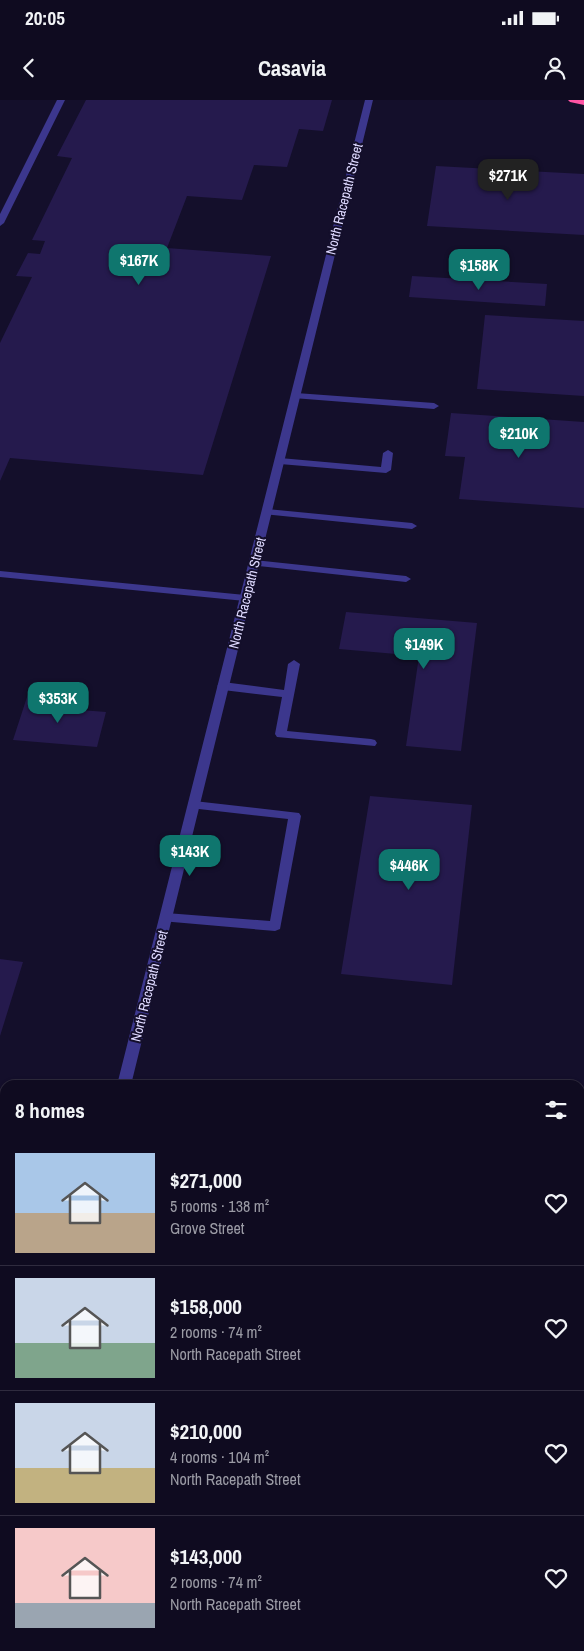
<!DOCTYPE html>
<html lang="en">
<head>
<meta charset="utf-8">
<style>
  body { margin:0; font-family:"Archivo Narrow",sans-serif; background:#181429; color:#f1f3f6; height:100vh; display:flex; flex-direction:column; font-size:19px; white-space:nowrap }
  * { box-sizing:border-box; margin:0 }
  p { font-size:16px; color:#9b9ba5 }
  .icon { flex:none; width:28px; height:28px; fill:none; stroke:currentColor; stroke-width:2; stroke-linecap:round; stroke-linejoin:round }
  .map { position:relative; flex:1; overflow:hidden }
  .sheet { position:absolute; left:0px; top:980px; width:585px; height:571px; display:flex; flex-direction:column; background:#0f0b20; border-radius:15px 15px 0 0; box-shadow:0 1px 4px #0004,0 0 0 1px #2f2b3e }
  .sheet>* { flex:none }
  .price { position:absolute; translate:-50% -42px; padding:0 11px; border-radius:10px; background:#0f766e; color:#fff; font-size:16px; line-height:32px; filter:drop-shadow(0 1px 2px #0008) }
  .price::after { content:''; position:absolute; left:50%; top:30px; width:15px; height:11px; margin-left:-8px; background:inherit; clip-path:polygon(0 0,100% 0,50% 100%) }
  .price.current { background:#222; color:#fff }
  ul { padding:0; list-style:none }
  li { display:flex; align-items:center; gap:15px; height:125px; padding:0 15px }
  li+li { border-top:1px solid #2f2b3e }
  li span { display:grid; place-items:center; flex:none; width:140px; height:100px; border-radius:0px; color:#555 }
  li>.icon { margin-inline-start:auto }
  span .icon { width:60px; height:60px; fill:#fffc; stroke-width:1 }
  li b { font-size:21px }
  h2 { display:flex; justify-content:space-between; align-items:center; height:60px; padding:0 15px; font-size:21px }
  .status { display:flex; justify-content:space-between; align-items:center; height:35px; padding:0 25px; background:#0f0b20; direction:ltr }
  .status svg { height:14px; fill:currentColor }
  header { display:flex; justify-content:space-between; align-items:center; height:65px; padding:0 15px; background:#0f0b20; font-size:22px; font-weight:800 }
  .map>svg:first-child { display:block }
</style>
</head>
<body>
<div class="status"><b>20:05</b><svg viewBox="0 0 49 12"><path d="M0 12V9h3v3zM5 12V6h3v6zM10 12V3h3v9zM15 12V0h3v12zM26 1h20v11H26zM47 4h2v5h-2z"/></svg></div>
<header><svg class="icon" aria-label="back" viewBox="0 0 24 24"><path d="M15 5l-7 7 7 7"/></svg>Casavia<svg class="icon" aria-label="person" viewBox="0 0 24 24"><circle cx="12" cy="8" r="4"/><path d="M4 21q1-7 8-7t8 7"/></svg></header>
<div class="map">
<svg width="584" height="1551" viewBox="0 0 584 1551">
  <rect width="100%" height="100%" fill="#140f2b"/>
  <!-- building -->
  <path fill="#251a4d" d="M86 0H332L323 31 299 29 287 67 254 65 242 100 187 96 167 148 271 156 203 375 10 358 0 381V243L32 177 16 176 28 153 40 154 45 141 32 140 72 58 57 56Z
    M436 66 584 74V135L427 126Z
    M412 176 547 184 545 206 409 197Z
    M485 215 584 221V296L477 289Z
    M451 313 584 322V408L459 399 465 357 445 356Z
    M346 512 477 523 461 651 406 646 419 556 339 549Z
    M28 594 46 595 42 607 106 612 97 647 13 640Z
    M370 696 472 705 452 885 341 874Z
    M0 859 23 862 0 936Z
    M0 1170H5V1182L1 1198Z
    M136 1546H313L312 1551H135Z
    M487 1546H579V1551H487Z"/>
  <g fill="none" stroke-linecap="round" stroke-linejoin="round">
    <!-- lane -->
    <path fill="#3c378d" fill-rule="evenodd" d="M57 0H65L4 123 0 126V114Z
      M296 293 434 303 439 306 434 309 293 298V294Z
      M388 350 393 353 391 370 386 373 280 364 275 361 280 358 381 367 383 353Z
      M267 409 412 423 417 426 412 429 263 414 262 412Z
      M254 460 406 476 411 479 406 482 250 465 249 463Z
      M0 471 245 495 250 498 245 501 0 477Z
      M294 560 300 564 287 631 371 639 375 640 377 643 375 646 277 637 275 634 282 597 223 590 217 586 223 582 284 590 288 564Z
      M194 701 299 713 301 716 280 829 275 831 161 821 160 818 161 815 166 813 270 821 288 719 190 708 188 705Z
      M0 1103 5 1104V1116L0 1115Z"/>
    <!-- street -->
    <path fill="#3c378d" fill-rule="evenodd" d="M365 0H373L131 985H117Z
      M5 1458V1492L0 1494V1460Z"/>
    <!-- highway -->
    <path fill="#ff54a4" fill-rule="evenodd" d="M568 0H584V5L570 2Z"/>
  </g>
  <g text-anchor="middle" stroke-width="4" stroke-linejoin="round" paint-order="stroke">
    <!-- street labels -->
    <g font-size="14" fill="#ded9ff" stroke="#140f2b">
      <text transform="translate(344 99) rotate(-76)" y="5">North Racepath Street</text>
      <text transform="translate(247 493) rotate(-76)" y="5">North Racepath Street</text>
      <text transform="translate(149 886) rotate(-76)" y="5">North Racepath Street</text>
    </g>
  </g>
</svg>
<b class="price current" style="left:508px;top:101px">$271K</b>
<b class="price" style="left:139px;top:186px">$167K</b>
<b class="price" style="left:479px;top:191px">$158K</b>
<b class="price" style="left:519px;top:359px">$210K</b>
<b class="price" style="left:424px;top:570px">$149K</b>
<b class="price" style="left:58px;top:624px">$353K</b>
<b class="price" style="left:190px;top:777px">$143K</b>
<b class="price" style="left:409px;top:791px">$446K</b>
<section class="sheet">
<h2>8 homes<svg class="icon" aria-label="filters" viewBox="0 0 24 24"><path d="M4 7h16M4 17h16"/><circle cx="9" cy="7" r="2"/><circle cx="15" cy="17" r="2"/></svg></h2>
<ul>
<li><span style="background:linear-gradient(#a9c7e8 60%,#b9a48a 0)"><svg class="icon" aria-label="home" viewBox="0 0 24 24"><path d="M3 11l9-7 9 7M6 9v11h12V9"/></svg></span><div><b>$271,000</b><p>5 rooms · 138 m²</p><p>Grove Street</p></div><svg class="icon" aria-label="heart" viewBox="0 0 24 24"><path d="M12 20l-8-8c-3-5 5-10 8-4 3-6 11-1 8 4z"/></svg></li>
<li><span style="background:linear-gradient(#c9d6e8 65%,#7fa58c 0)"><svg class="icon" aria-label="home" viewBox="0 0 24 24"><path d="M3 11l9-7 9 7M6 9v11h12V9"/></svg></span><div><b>$158,000</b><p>2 rooms · 74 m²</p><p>North Racepath Street</p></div><svg class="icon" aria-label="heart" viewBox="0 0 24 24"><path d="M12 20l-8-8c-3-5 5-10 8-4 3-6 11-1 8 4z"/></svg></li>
<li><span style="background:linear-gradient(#c9d6e8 65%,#c2b280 0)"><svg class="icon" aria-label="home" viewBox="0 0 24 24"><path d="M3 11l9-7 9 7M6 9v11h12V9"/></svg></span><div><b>$210,000</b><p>4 rooms · 104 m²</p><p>North Racepath Street</p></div><svg class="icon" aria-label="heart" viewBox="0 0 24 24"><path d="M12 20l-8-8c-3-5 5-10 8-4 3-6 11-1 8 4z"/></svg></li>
<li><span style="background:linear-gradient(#f6c9c9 75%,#9aa5b1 0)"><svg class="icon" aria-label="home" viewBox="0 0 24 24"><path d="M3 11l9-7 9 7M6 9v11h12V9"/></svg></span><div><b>$143,000</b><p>2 rooms · 74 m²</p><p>North Racepath Street</p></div><svg class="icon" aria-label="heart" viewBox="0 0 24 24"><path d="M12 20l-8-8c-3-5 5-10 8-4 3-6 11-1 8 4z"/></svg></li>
</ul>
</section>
</div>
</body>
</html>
